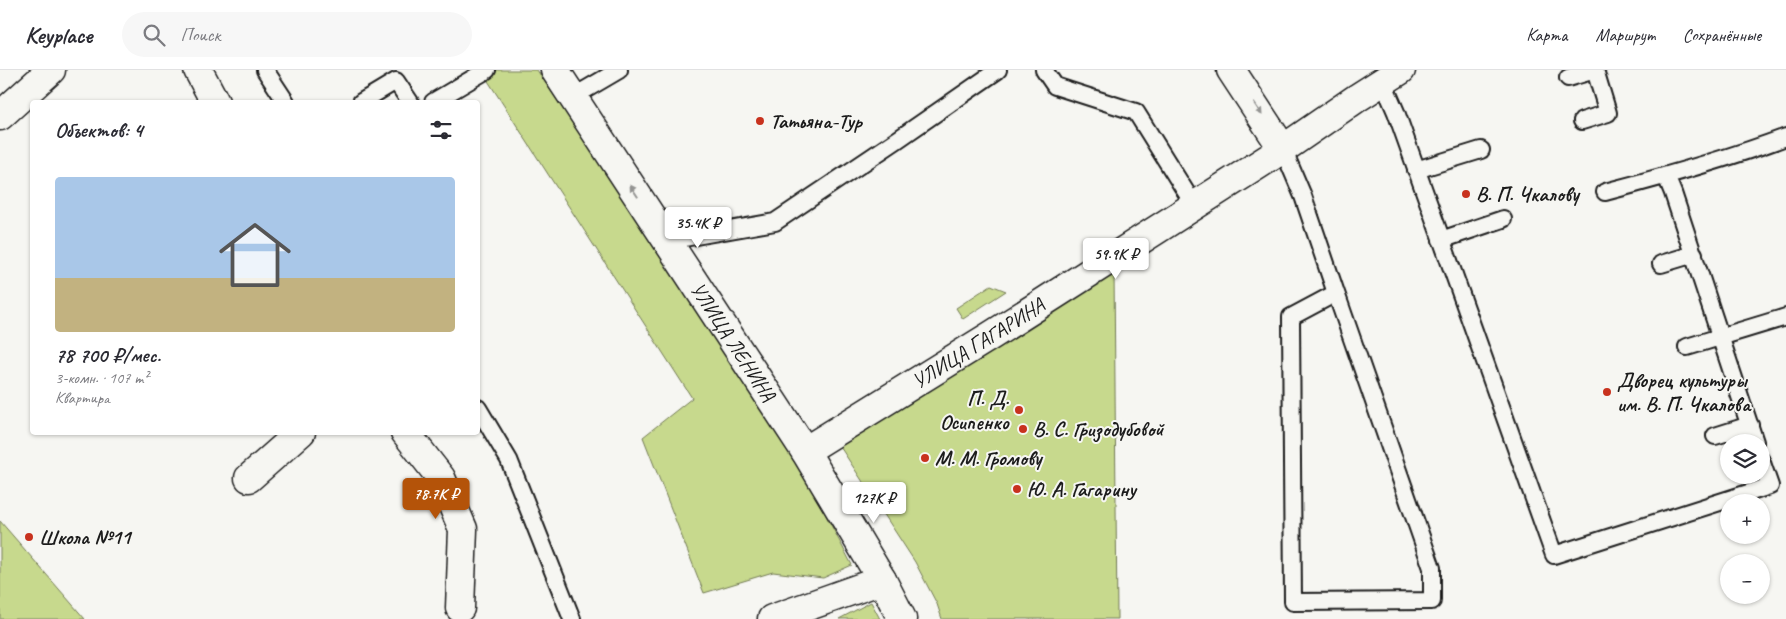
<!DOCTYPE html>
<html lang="ru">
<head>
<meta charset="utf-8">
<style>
  body { margin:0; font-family:Caveat,sans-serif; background:#f7f7f7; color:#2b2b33; height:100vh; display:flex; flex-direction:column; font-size:19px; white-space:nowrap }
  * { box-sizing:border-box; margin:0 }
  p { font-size:16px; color:#7c7c81 }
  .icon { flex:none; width:28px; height:28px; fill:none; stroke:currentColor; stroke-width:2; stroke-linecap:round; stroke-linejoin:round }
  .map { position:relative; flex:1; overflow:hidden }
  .side { position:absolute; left:30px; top:30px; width:450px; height:335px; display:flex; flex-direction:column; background:#fff; border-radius:5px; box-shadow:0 1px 4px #0004 }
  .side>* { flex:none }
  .controls { position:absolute; left:1720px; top:364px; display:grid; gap:10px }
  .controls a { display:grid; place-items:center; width:50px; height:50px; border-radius:50%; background:#fff; box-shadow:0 1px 4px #0004; font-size:25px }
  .price { position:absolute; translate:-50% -42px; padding:0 11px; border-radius:5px; background:#fff; color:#222; font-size:16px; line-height:32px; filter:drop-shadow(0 1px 2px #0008) }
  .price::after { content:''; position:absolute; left:50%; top:30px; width:15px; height:11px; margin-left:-8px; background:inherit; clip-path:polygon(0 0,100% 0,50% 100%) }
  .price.on { background:#b45309; color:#fff }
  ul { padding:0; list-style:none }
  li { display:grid; align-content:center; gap:10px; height:265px; padding:0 25px }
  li+li { border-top:1px solid #e1e1e2 }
  li span { display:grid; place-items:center; height:155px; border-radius:5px; color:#555 }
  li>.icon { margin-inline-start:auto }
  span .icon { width:90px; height:90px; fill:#fffc; stroke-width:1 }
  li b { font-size:21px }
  h2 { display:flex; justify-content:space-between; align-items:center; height:60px; padding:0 25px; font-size:21px }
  header { display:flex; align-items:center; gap:30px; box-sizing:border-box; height:70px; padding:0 25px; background:#fff; border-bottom:1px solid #e1e1e2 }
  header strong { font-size:24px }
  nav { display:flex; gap:28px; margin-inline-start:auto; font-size:18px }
  .search { width:350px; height:45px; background:#f7f7f7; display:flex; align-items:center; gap:12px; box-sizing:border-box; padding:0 18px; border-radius:28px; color:#7c7c81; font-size:19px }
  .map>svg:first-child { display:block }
</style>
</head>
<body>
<header>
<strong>Keyplace</strong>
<div class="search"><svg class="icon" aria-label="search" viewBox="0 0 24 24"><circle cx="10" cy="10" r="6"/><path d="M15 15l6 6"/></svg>Поиск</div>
<nav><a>Карта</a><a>Маршрут</a><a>Сохранённые</a></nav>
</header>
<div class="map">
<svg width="1786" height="549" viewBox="0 0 1786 549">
  <rect width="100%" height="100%" fill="#f6f6f2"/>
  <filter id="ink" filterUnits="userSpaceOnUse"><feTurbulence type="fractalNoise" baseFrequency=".02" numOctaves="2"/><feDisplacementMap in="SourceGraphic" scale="10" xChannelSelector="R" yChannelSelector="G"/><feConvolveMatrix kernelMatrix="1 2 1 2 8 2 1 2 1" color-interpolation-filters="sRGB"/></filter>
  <g filter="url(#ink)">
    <!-- green -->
    <path fill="#c7d98d" stroke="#727a54" d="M481 0H537L795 386 852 495 823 508 773 502 704 523 643 367 692 328Z
      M1114 201 1117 549H942L937 534 915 492 837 372Z
      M991 215 1006 221 963 249 956 238Z
      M0 451 85 549H0Z
      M871 532 880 549H839Z"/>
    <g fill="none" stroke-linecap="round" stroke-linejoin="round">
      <!-- service casing -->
      <g stroke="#1c1c1c" stroke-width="20">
        <path id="service" d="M265 0 286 32
          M1044 0 1055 16 1136 42 1194 135
          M1568 8 1595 0
          M1383 12 1396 42 1554 485 1770 416 1761 390
          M573 27 619 0
          M361 32 396 11 410 32
          M433 32 487 0
          M1582 51 1608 43 1595 0
          M1283 79 1303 126 1336 223 1291 247 1293 532 1432 531V498L1336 223
          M1416 100 1481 80
          M1666 106 1673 123 1755 372
          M1605 122C1666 106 1727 89 1786 67
          M1441 170 1503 149
          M667 171 775 152 897 70 998 0
          M1661 194 1694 184
          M1687 277 1786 247
          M478 338 509 390 572 549
          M1715 366 1750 355"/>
      </g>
      <!-- minor casing -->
      <g stroke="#1c1c1c" stroke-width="31">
        <g id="minor">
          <path d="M198 0 215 32"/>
          <path id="s1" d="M555 0 805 381"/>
          <path d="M1231 0 1283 79"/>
          <path d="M0 46 51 0"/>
          <path d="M405 362 441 408 463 459 460 538"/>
          <path d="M249 408 301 362"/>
          <path d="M772 549 882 510"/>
        </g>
      </g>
      <!-- tertiary casing -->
      <g stroke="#1c1c1c" stroke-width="31">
        <g id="tertiary">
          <path id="s2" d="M902 549 882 510 805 381 992 265 1283 79 1357 28 1401 0"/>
        </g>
      </g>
      <!-- service -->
      <use href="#service" stroke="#f6f6f2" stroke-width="16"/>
      <!-- minor -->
      <use href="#minor" stroke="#f6f6f2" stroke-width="28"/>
      <!-- tertiary -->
      <use href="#tertiary" stroke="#f6f6f2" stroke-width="28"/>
    </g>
    <!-- one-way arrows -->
    <defs><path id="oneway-solid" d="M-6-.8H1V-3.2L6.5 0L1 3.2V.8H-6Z" transform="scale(1.25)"/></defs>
    <g fill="#949492">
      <use href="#oneway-solid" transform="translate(1258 39) rotate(56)"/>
      <use href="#oneway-solid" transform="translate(634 121) rotate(-123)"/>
    </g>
  </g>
  <!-- markers -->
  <g fill="#c8321e" stroke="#f6f6f2" stroke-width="2">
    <circle cx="760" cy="51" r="5"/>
    <circle cx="1466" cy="124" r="5"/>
    <circle cx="1607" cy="322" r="5"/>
    <circle cx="1019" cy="340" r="5"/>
    <circle cx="1023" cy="359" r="5"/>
    <circle cx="925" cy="388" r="5"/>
    <circle cx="1017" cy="419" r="5"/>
    <circle cx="29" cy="467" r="5"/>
  </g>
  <g text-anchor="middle" stroke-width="4" stroke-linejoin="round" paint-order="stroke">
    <!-- poi labels -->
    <g font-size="21" font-weight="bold" fill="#1c1c1c" stroke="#f6f6f2" text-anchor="start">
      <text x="770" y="58">Татьяна-Тур</text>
      <text x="1476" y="131">В. П. Чкалову</text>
      <text x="1617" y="317">Дворец культуры<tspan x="1617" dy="24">им. В. П. Чкалова</tspan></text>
      <text x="1009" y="335" text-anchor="end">П. Д.<tspan x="1009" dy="24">Осипенко</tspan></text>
      <text x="1033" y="366">В. С. Гризодубовой</text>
      <text x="935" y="395">М. М. Громову</text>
      <text x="1027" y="426">Ю. А. Гагарину</text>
      <text x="39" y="474">Школа №11</text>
    </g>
    <!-- street labels -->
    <g font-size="21" fill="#1c1c1c" stroke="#f6f6f2">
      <text dy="7" stroke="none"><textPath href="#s1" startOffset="325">УЛИЦА ЛЕНИНА</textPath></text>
      <text dy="7" stroke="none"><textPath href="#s2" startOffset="398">УЛИЦА ГАГАРИНА</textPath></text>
    </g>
  </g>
</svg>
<div class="controls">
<a><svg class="icon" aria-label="layers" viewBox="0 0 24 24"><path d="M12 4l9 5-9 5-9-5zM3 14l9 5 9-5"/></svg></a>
<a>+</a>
<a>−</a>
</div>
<b class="price" style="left:698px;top:179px">35.4K ₽</b>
<b class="price" style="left:1116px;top:210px">59.9K ₽</b>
<b class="price on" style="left:436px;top:450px">78.7K ₽</b>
<b class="price" style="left:874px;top:454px">127K ₽</b>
<section class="side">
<h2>Объектов: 4<svg class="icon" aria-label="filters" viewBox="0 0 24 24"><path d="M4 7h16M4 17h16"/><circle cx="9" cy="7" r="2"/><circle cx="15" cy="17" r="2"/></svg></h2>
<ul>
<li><span style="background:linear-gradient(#a9c7e8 65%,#c2b280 0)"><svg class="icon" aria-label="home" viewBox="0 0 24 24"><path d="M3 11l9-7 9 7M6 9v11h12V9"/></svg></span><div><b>78 700 ₽/мес.</b><p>3-комн. · 107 m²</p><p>Квартира</p></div></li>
</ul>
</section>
</div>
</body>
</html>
